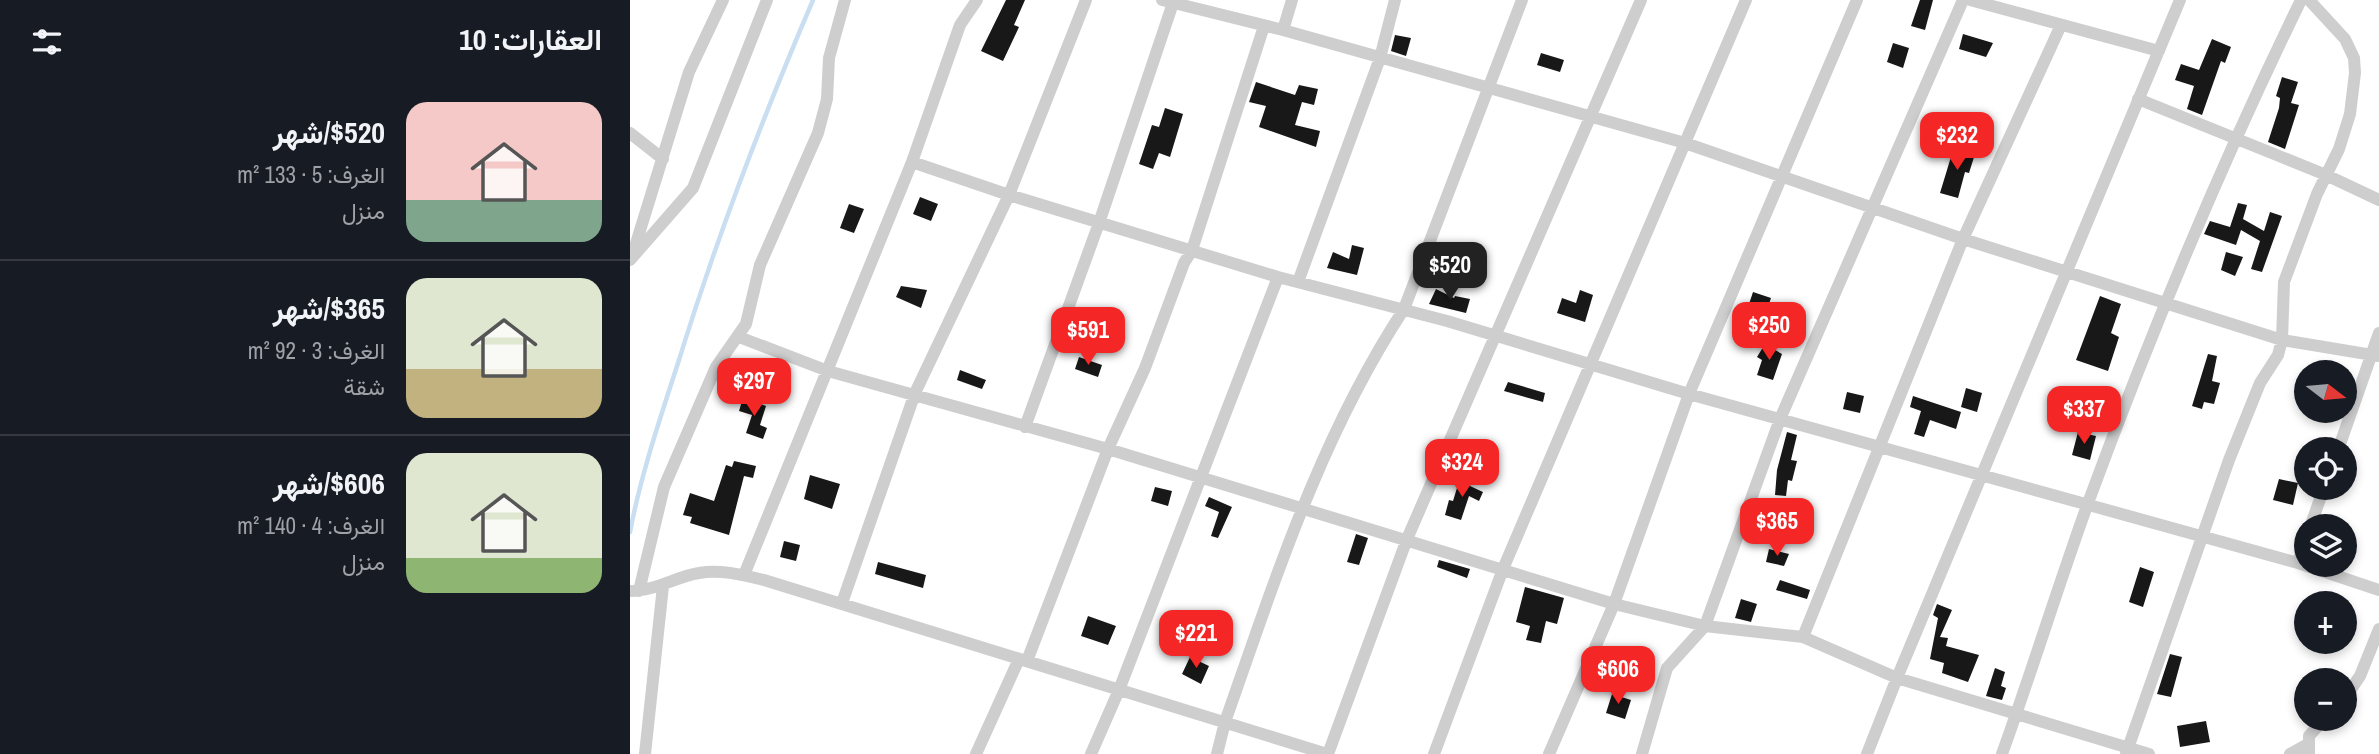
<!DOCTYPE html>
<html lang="ar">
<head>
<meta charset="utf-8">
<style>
  body { margin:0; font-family:"Archivo Narrow",Vazirmatn,sans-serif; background:#20242c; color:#f1f3f6; direction:rtl; height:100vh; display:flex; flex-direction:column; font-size:26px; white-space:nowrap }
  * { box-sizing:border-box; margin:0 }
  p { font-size:23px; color:#9ea1a6 }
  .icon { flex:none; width:38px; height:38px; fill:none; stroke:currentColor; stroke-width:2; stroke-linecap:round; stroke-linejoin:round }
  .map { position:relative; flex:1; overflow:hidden; direction:ltr }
  .panel { display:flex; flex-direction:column; background:#171b24; width:630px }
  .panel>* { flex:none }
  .needle { width:46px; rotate:106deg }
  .tools { position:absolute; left:1664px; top:360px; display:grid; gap:14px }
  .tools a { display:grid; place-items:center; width:63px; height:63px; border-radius:50%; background:#171b24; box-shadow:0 4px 10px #0003; font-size:35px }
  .price { position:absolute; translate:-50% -60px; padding:0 16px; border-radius:14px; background:#f52626; color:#fff; font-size:23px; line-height:46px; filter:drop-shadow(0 2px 4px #0008) }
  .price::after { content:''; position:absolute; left:50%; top:42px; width:21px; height:16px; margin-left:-10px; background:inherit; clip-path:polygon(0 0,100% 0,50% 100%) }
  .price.current { background:#222; color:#fff }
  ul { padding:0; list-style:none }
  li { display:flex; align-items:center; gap:21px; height:175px; padding:0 28px }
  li+li { border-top:2px solid #363941 }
  li span { display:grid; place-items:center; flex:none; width:196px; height:140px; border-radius:21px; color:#555 }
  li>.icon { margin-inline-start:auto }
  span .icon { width:84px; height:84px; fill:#fffc; stroke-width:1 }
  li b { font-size:30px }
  h2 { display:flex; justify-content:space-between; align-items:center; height:84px; padding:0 28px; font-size:30px }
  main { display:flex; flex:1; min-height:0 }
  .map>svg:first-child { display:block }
</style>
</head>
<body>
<main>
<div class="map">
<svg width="1749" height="754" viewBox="0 0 1749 754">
  <rect width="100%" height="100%" fill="#fff"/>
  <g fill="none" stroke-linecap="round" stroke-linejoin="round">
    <!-- stream -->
    <path stroke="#c9def0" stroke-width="4.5" d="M0 532C11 474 30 419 48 363 86 240 132 119 183 0"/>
  </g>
  <!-- building -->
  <path fill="#181818" d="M376 0H395L384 25 389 27 373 61 351 51Z
    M1290 0H1303L1295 30 1281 26Z
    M1333 34 1363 43 1356 57 1329 49Z
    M765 35 781 38 776 56 761 51Z
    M1582 39 1601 47 1595 63 1591 61 1572 115 1557 109 1564 86 1545 80 1551 64 1569 70Z
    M1263 43 1279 48 1273 68 1257 62Z
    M911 53 934 60 930 72 907 65Z
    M1652 77 1668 82 1661 103 1669 105 1655 149 1638 142 1649 108 1650 98 1646 96Z
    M626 82 665 95 669 85 688 89 684 105 672 102 665 125 690 131 686 147 629 127 636 106 619 102Z
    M535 108 553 114 540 157 529 153 523 169 509 164 522 125 529 127Z
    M1324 147 1345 154 1339 173 1335 172 1328 198 1310 193Z
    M290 197 308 204 301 221 283 214Z
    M1608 203 1617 205 1613 219 1634 231 1640 212 1652 216 1632 272 1621 269 1630 241 1611 230 1606 245 1574 234 1580 221 1600 227Z
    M219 204 234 209 224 233 210 228Z
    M722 245 734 248 727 275 697 268 703 252 719 259Z
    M1596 252 1613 257 1605 276 1591 270Z
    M271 286 297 290 291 308 266 297Z
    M806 289 824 298 825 296 840 299 836 313 799 304Z
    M950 290 963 295 955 322 927 313 932 298 946 303Z
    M1123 292 1141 298 1136 313 1118 307Z
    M1470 296 1491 304 1481 333 1489 337 1478 371 1446 360Z
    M1135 344 1152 354 1143 380 1127 375 1132 360 1127 357Z
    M1578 354 1587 356 1582 381 1590 383 1584 404 1574 402 1572 409 1562 406Z
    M449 357 472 365 468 377 445 369Z
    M330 370 356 380 352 389 327 380Z
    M878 382 915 393 913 402 874 391Z
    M1336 388 1352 393 1347 412 1331 407Z
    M1217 392 1234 396 1230 413 1213 409Z
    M1283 396 1331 412 1326 429 1300 420 1294 437 1284 434 1291 411 1280 407Z
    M113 398 136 406 130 425 137 428 133 439 116 433 122 415 109 411Z
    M1157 432 1167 435 1161 460 1167 461 1162 481 1158 480 1156 496 1145 495 1147 470Z
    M1448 432 1466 436 1460 460 1442 455Z
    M104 461 126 466 123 478 114 476 99 535 60 523 62 517 53 515 60 493 84 501 96 465 102 467Z
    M180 475 210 484 202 509 174 499Z
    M830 478 841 481 840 486 853 492 849 501 839 496 831 520 815 515 819 500 823 501Z
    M1649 479 1668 483 1663 505 1643 500Z
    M525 487 542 491 538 506 521 501Z
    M579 497 602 507 588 538 581 536 589 512 575 506Z
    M726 534 738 538 729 565 717 562Z
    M154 541 170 545 166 561 150 557Z
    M1139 549 1159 554 1154 566 1136 562Z
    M809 560 840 569 837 578 807 567Z
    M248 562 296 575 293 588 245 574Z
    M1510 567 1524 572 1513 607 1499 602Z
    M1150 580 1180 590 1177 599 1146 590Z
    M895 587 934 598 927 624 916 621 911 643 896 640 900 626 886 622Z
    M1111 599 1127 604 1121 622 1105 618Z
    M1307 604 1322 610 1310 637 1318 638 1316 646 1349 655 1338 682 1312 673 1314 663 1300 659 1308 618 1303 615Z
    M458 616 486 626 478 645 451 636Z
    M1540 654 1552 657 1541 697 1527 694Z
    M560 657 579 666 571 684 552 674Z
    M1365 668 1375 672 1371 686 1376 688 1372 700 1356 696Z
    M982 694 1001 700 995 719 976 713Z
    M1576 721 1580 742 1550 747 1547 726Z"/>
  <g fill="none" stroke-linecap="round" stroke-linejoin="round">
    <!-- street -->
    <path stroke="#cecece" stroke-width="12" d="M532 0 653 30 1055 143 1333 239 1652 340 1749 356
      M1340 0 1529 51
      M653 30 662 0
      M1508 99 1696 175 1749 200
      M0 133 33 159
      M282 162 379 195 648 277 817 321 1059 394 1668 563 1749 590
      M4 250 59 72 93 0
      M0 260 63 188 137 0
      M668 282 750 58 765 0
      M109 337 198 371 478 449 984 604 1075 626 1150 419 1333 0
      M395 427 469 223 543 3
      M1708 450 1749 333
      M1680 527 1694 488
      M1668 563 1676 538
      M114 575 282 162 330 25 347 0
      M0 591C25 591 45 577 69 573 90 569 113 575 134 580L697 754
      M9 591 34 487 86 367 116 324 130 265 188 133 197 99 199 58 215 0
      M212 603 285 393 379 195 456 0
      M1173 637 1333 239 1431 25
      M397 661 478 449 515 368 554 263 562 250 634 26
      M1715 698 1730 676 1749 629
      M15 754 33 586
      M346 754 389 659
      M461 754 489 690 648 277
      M587 754 595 722C645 580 690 437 774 309L892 0
      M698 754 777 539 1011 0
      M804 754 873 569 1116 0
      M919 754 984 604 1059 394 1227 0
      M1012 754 1037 668 1075 626 1173 637 1267 678 1550 0
      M1237 754 1267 678 1519 754
      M1372 754C1402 671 1428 586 1458 503 1521 332 1591 164 1671 0
      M1496 754 1599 460 1630 383 1648 355 1652 340 1654 282 1687 194 1709 149 1720 114 1725 73 1724 58 1715 39 1679 0
      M1660 754 1678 744
      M1679 754V736L1694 719"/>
  </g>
</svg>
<div class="tools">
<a><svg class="needle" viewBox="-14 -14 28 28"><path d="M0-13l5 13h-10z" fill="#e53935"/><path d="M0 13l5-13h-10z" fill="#9ea1a6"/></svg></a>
<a><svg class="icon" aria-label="locate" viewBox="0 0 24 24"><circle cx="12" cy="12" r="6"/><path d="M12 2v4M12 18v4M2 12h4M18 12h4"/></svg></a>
<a><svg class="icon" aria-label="layers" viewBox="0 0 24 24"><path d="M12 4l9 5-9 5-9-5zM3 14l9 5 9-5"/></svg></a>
<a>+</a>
<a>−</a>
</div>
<b class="price" style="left:1327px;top:172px">$232</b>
<b class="price current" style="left:820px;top:302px">$520</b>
<b class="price" style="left:1139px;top:362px">$250</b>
<b class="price" style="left:458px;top:367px">$591</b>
<b class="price" style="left:124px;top:418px">$297</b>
<b class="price" style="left:1454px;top:446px">$337</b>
<b class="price" style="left:832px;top:499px">$324</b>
<b class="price" style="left:1147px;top:558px">$365</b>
<b class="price" style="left:566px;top:670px">$221</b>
<b class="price" style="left:988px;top:706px">$606</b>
</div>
<section class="panel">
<h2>العقارات: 10<svg class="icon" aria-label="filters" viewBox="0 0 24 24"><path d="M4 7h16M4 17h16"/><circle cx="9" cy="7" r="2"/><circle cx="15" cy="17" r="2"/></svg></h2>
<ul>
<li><span style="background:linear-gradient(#f6c9c9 70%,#7fa58c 0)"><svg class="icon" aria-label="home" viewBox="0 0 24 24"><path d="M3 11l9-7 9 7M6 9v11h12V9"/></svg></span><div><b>$520/شهر</b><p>الغرف: 5 · 133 m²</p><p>منزل</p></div></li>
<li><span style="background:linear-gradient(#dfe7d0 65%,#c2b280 0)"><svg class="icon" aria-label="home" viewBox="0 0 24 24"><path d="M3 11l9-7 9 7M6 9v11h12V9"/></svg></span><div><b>$365/شهر</b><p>الغرف: 3 · 92 m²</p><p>شقة</p></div></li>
<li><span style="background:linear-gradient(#dfe7d0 75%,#8fb573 0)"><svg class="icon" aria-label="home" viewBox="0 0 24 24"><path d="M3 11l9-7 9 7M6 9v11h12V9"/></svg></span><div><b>$606/شهر</b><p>الغرف: 4 · 140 m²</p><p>منزل</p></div></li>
</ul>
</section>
</main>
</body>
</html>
